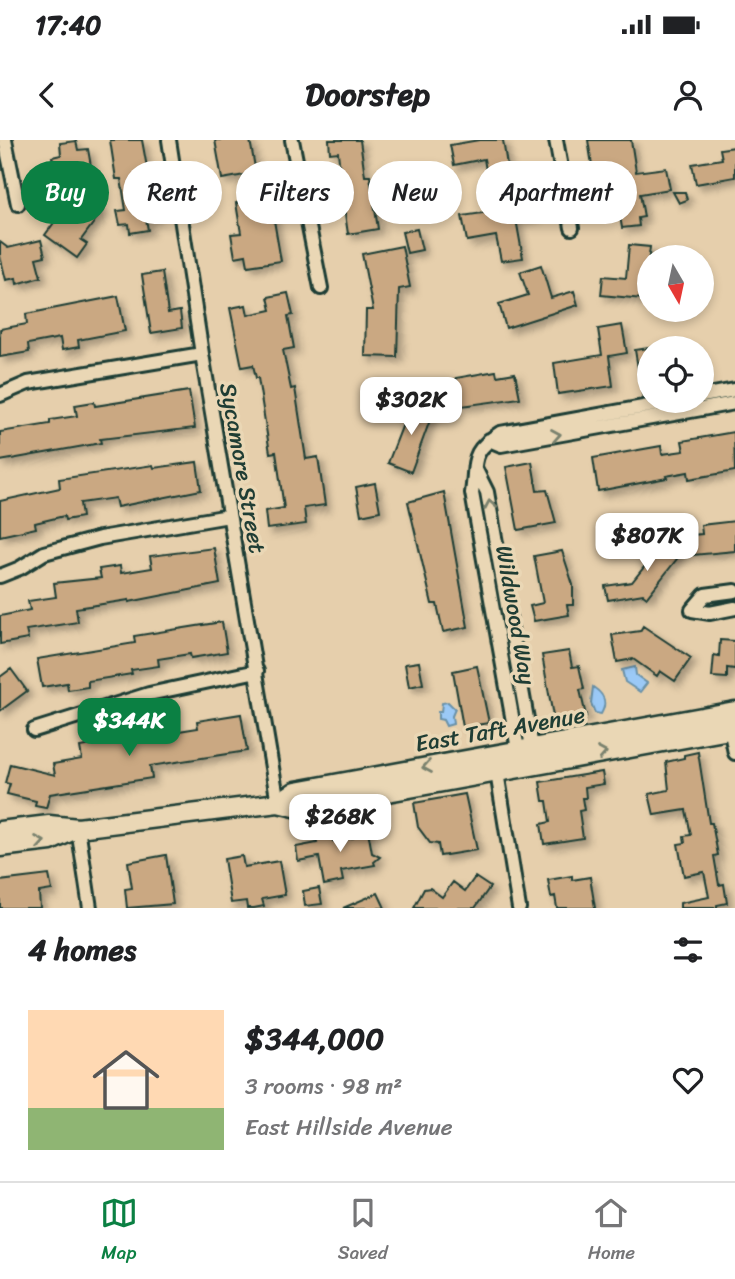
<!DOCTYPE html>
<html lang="en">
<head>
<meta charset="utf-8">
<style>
  body { margin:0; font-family:Sriracha,sans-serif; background:#f6f6f6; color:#202124; height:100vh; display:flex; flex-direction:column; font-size:26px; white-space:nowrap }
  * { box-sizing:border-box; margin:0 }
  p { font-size:23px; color:#757577 }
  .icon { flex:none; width:38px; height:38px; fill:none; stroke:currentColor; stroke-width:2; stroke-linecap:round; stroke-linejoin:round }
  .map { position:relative; height:768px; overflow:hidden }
  .panel { display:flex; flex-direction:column; background:#fff; flex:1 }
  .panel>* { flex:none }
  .hud { position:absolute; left:21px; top:21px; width:693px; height:63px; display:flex; gap:14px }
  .needle { width:46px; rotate:171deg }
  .buttons { position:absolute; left:637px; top:105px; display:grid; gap:14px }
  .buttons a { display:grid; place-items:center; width:77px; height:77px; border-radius:50%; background:#fff; box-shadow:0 4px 10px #0003; font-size:35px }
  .price { position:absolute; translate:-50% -60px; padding:0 16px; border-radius:14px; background:#fff; color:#222; font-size:23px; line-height:46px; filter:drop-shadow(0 2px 4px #0008) }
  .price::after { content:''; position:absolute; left:50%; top:42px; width:21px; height:16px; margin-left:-10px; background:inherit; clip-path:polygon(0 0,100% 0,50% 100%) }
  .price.active { background:#0b8043; color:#fff }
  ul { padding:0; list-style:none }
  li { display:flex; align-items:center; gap:21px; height:175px; padding:0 28px }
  li span { display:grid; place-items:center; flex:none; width:196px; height:140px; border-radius:0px; color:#555 }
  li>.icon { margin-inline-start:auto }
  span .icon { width:84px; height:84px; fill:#fffc; stroke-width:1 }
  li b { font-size:30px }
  h2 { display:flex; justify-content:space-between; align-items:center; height:84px; padding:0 28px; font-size:30px }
  .chip { padding:0 24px; border-radius:32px; background:#fff; box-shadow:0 4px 10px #0003; font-size:24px; line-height:63px }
  .chip.active { background:#0b8043; color:#fff }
  .status { display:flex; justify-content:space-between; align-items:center; height:49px; padding:0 35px; background:#fff; direction:ltr }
  .status svg { height:19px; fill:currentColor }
  header { display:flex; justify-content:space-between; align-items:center; height:91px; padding:0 28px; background:#fff; font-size:32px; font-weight:800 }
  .tab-bar { display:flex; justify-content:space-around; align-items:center; height:98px; border-top:2px solid #e0e0e0; background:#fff; font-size:19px; color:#757577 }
  .tab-bar a { display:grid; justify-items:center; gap:4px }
  .tab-bar .active { color:#0b8043 }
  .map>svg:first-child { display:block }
</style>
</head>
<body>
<div class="status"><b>17:40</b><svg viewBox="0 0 49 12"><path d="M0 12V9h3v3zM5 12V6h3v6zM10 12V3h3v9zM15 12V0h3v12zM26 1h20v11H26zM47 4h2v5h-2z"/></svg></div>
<header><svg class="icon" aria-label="back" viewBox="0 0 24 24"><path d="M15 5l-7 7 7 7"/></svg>Doorstep<svg class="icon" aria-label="person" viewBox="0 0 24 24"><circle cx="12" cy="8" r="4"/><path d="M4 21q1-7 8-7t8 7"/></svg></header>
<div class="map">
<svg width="735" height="768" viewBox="0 0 735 768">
  <defs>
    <filter id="shadow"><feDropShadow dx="5" dy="5" stdDeviation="3.5" flood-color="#0004"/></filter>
  </defs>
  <rect width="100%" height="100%" fill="#e6cfac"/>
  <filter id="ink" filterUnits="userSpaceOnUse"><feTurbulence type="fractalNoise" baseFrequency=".0143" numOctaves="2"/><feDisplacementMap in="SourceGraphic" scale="14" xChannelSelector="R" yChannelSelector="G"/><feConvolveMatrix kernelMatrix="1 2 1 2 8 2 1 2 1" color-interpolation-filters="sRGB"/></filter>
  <g filter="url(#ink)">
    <!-- water -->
    <path fill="#9bc9f6" stroke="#6991a8" stroke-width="2" d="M635 527 636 535 647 543 640 552 625 542 622 530Z
      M593 547C604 554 608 562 601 574L595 573 591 563Z
      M448 562 455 569 452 576 453 584 446 586 443 580 438 579V572H441L442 563Z"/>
    <!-- building -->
    <path fill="#caa882" stroke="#1f3d34" stroke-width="2" filter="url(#shadow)" d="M110 0H142L156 77 146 79 148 90 130 93 129 84 120 85 117 71 126 70 121 39H116Z
      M215 0H250L256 33 222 39Z
      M329 0H360L365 36H370L378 89 348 94 340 40H341L338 12 330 13Z
      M479 0H503L508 32 526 29 536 75 516 79 523 118 501 121 496 96 467 101 462 76 490 72 489 64H492L484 19 454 25 450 5Z
      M588 0H631L636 32 666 28 670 49 640 54 644 77 638 78 639 86 622 88 615 47 596 50Z
      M76 1 78 10 88 9 92 32 74 35 76 45 57 48 52 17 61 15 60 3Z
      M735 7V37L696 44 692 24 722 19 720 9Z
      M673 52H685L687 60 679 63Z
      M82 55 103 70 81 100 87 104 77 118 45 95 64 69 69 73Z
      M270 57 281 121 248 126 246 115 235 117 231 94 241 93 236 63Z
      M417 89 422 110 407 113 402 92Z
      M41 100 45 116 36 118 41 137 17 144 16 138 6 140 0 116V102L8 108Z
      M629 105 650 107 647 132H649V155L643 154V159L601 155 603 136 626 138Z
      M402 106 410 147 399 149 397 217 365 216 366 170H373L362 114Z
      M541 125 551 158 574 151 578 165 506 188 499 164 528 155 520 132Z
      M162 132 168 173 180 171 182 188 151 193 142 135Z
      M288 153 293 175 288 176 294 208 283 210 291 249 295 248 306 319 318 317 325 365 304 368 306 384 267 389 265 371 284 368 276 312 270 313 258 238H256L253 225 242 227 230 168 246 165 248 175 271 170 268 157Z
      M118 156 125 191 78 200 79 207 62 210 60 198 28 204 29 212 0 217V189L27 184 26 174Z
      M622 185 627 213 609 216 613 246 558 254 554 223 602 215 598 189Z
      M649 208V257L643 258 635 210Z
      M496 231 497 236 515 233 520 258 462 266 456 238Z
      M189 251 195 288 100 299 101 303 0 321V292L50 284V280L77 276 75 265 94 262 95 266Z
      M412 261 434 269 411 332 388 323Z
      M734 292 735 331 689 339 688 332 666 336 667 338 598 351 593 318 661 306 662 314 684 311 682 301Z
      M197 322 201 350 117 367 115 358 80 363 82 377 65 380 64 376 35 383 36 388 0 396V361L60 348 59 339 153 325 154 328Z
      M532 322 537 351 547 350 556 383 518 390 506 327Z
      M375 343 380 371 361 375 356 347Z
      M444 352 468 487 443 492 437 464H432L408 362Z
      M735 381V411L693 415 691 395 702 394 701 385Z
      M660 398 680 415 647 457 643 454 608 460 605 446 632 442 648 422 644 418Z
      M214 408 220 444 129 462V460L76 468 78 482 26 490 28 499 0 504V476L30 470 28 461 56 457 54 443 101 438 99 429 120 426 121 433 152 428 150 416Z
      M562 411 573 445V465H567L569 475 534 481 530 466 543 463 534 416Z
      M222 482 227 512 191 518 190 514 158 519 159 526 131 530 132 534 88 541V547L68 550 67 543 42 547 37 519 135 503 134 496Z
      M643 486 691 518 675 541 660 531 657 536 633 519 617 522 612 495 640 491Z
      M720 500 735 501V529L727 528V538L712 537 714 515 719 516Z
      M569 511 572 527 579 526 584 549 580 550 586 576 554 582 542 515Z
      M419 522 423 544 409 547 405 524Z
      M477 526 489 583 463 587 453 531Z
      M11 529 27 551 0 571V537Z
      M241 574 247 611 150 626 152 638 50 654 46 668 35 666 36 661 7 654 10 644 5 643 10 624 55 635 53 624 82 619 80 607 104 603 103 600 149 593 147 584 164 582 166 593 198 588 197 581Z
      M698 612 709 683H712L718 715 714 716 719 745 724 744 727 763 717 765V768H680V763L709 757 704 732 684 736 678 704 685 703 684 696 691 695 686 670 654 675 649 654 669 650 666 622 684 618V615Z
      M602 632 604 644 585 647 586 658H582L584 670 579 671 583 698 544 704 541 684 550 682 547 661H543L540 642Z
      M465 654 477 710 440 716 438 704 430 703 418 687 414 663Z
      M367 685 372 713 380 717 374 722 375 725 341 731 343 741 324 745 319 717 298 721 296 707 317 703 315 695 331 692 333 701 353 698 351 688Z
      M166 715 173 764 127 768 125 749 132 748 128 722Z
      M242 716 244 727 279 721 285 755 262 759 264 766 254 768H247L246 761 231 763 224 719Z
      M49 735 52 750 39 752 40 768H0V741Z
      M572 736V740L590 737 595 768H557L555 756 551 757 548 740Z
      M475 737 490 747 475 768H414L424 749 430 748 442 757 453 742 465 751Z
      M319 748 322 764 305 766 303 751Z
      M378 753 385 768H343Z"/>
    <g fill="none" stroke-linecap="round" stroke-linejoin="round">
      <!-- street casing -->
      <g stroke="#1f3d34" stroke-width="18">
        <path id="street" d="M5 0 18 64
          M169 0 202 214 278 663
          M292 0 321 148
          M556 0 572 88
          M0 255 28 243 202 214
          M702 256 735 250
          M489 300 501 305 735 263
          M476 330 487 352 533 613
          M0 436 20 428 44 413 100 398 229 376
          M692 470 705 455 735 451
          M692 470 710 473 735 468
          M729 582 735 613
          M34 590 149 554 257 531
          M519 615 472 353C477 320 469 313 500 293L676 261
          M496 626 519 768
          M78 688 90 768"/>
      </g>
      <!-- secondary casing -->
      <g stroke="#1f3d34" stroke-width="23">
        <path id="secondary" d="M278 663 296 651 735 571
          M0 691 49 685 78 688 278 663 299 668 735 589
          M0 707 51 701 78 688"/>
      </g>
      <!-- street -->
      <use href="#street" stroke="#ead7b5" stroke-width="12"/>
      <!-- secondary -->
      <use href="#secondary" stroke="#ead7b5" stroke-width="18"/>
    </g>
    <!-- one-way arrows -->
    <defs><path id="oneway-chevron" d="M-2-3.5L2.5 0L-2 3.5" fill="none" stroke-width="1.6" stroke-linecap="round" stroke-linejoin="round" transform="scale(1.75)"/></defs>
    <g stroke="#7a826e">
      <use href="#oneway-chevron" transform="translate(556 295) rotate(-10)"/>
      <use href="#oneway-chevron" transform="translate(490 365) rotate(-100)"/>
      <use href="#oneway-chevron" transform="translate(602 613) rotate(-10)"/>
      <use href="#oneway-chevron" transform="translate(427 627) rotate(170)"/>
      <use href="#oneway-chevron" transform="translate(40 702) rotate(-9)"/>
    </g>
  </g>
  <g text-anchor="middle" stroke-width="7" stroke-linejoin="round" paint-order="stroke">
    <!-- street labels -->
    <g font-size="23" fill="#1f3d34" stroke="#ead7b5">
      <text transform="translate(243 328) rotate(80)" y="8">Sycamore Street</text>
      <text transform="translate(516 475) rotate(80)" y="8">Wildwood Way</text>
      <text transform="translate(500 589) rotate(-10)" y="8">East Taft Avenue</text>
    </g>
  </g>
</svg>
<div class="buttons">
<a><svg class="needle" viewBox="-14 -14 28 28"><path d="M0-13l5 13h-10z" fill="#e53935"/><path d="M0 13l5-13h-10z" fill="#757577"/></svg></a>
<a><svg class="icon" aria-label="locate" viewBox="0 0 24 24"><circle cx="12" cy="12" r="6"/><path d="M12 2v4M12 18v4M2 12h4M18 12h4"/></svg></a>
</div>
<b class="price" style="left:411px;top:297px">$302K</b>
<b class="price" style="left:647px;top:433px">$807K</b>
<b class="price active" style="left:129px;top:618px">$344K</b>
<b class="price" style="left:340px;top:714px">$268K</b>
<div class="hud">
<a class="chip active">Buy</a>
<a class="chip">Rent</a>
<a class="chip">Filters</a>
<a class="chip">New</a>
<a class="chip">Apartment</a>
</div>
</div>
<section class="panel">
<h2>4 homes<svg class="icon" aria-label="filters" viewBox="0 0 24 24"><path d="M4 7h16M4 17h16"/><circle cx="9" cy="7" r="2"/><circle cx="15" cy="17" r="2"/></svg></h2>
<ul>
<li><span style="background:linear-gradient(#ffd9b3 70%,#8fb573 0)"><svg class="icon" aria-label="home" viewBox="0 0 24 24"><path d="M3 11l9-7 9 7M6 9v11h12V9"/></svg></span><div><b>$344,000</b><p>3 rooms · 98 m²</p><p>East Hillside Avenue</p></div><svg class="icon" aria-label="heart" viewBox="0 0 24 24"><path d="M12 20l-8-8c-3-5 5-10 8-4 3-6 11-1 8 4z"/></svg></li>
</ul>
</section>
<nav class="tab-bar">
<a class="active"><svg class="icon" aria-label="map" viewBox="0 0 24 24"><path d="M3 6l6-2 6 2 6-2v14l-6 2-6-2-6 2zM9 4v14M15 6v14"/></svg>Map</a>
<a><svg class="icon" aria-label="saved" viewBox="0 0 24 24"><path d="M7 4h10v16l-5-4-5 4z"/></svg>Saved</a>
<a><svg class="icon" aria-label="home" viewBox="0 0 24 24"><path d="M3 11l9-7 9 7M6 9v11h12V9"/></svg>Home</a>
</nav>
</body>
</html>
